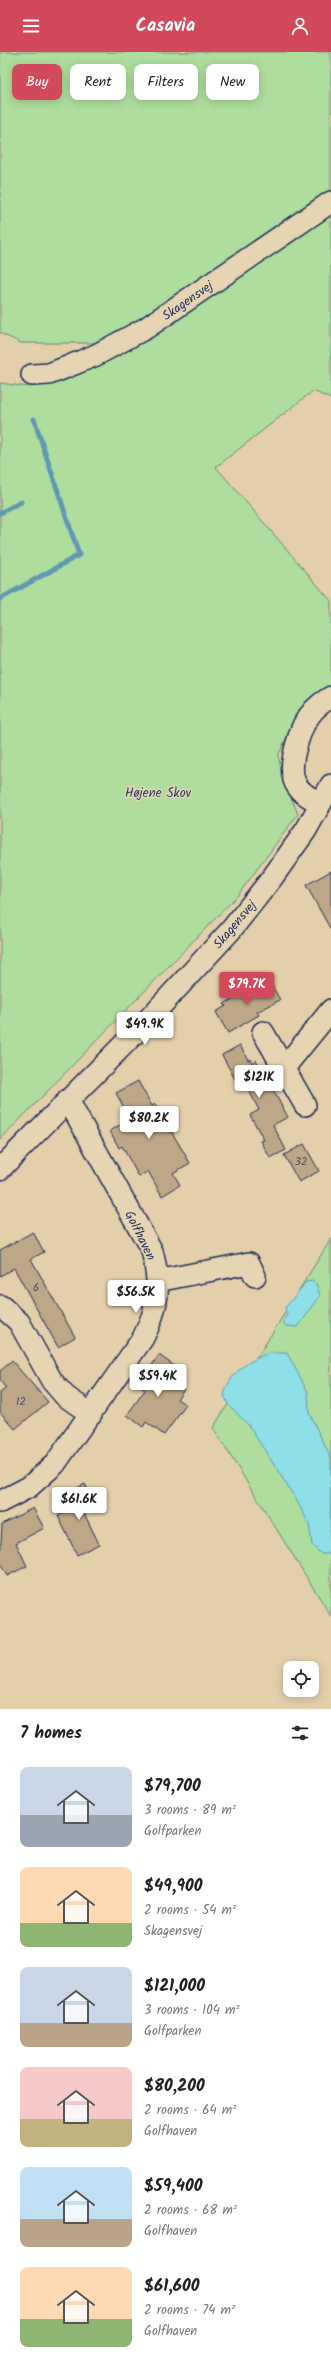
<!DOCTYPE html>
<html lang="en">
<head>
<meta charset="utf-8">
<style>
  body { margin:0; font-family:Kalam,sans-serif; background:#f2f2f2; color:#222; height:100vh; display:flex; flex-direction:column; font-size:15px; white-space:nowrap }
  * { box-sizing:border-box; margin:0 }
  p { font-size:13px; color:#767676 }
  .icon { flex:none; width:22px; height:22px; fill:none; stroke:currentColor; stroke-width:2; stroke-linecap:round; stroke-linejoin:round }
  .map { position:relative; height:1657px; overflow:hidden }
  .drawer { display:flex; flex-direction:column; background:#fff; flex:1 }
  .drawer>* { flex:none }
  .hud { position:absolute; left:12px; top:12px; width:307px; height:36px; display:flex; gap:8px }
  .fabs { position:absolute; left:283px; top:1609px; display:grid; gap:8px }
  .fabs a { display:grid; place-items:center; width:36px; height:36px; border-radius:8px; background:#fff; box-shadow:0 2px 10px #0003; font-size:20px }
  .price { position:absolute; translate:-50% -34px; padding:0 9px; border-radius:4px; background:#fff; color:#222; font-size:13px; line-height:26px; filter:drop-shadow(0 1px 2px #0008) }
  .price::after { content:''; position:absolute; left:50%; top:24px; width:12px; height:9px; margin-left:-6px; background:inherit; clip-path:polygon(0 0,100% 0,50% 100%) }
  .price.active { background:#d1495b; color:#fff }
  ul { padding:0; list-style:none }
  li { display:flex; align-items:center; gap:12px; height:100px; padding:0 20px }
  li span { display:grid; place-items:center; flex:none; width:112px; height:80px; border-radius:8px; color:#555 }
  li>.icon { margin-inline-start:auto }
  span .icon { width:48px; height:48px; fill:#fffc; stroke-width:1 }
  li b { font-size:17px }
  h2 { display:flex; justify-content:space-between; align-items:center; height:48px; padding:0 20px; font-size:17px }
  .tag { padding:0 14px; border-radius:8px; background:#fff; box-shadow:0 2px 10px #0003; font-size:14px; line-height:36px }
  .tag.active { background:#d1495b; color:#fff }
  header { display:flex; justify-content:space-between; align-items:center; height:52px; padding:0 20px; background:#d1495b; color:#fff; font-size:18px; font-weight:700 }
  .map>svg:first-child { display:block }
</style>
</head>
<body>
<header><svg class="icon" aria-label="menu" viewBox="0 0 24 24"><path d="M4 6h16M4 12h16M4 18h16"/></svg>Casavia<svg class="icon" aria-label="person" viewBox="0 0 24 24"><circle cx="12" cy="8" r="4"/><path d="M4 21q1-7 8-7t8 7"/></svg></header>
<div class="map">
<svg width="331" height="1657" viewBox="0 0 331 1657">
  <rect width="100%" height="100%" fill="#e4cfab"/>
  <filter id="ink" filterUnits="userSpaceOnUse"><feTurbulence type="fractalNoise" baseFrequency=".025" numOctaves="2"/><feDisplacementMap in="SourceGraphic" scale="8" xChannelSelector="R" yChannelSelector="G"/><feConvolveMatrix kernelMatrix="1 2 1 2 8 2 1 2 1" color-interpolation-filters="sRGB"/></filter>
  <g filter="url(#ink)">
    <!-- green -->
    <path fill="#aedd9d" stroke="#64867e" d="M0 0H331V141L122 280 94 291H21L0 281Z
      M331 163V347L313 339 216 415 331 549V637L324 640 299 659 278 704 285 731 298 762 238 843 0 1088V331L29 335 99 314 233 229Z
      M331 1187V1564L213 1376Z"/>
    <!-- water -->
    <path fill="#8edfe8" stroke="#6099b1" d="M312 1229 317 1233 320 1244 298 1275 286 1274 283 1269 287 1263 285 1256 306 1230Z
      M269 1301H287L308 1340 309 1361 331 1406 330 1502H321L312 1493 309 1472 297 1449 249 1374 228 1352 224 1343C230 1320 248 1309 269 1301Z"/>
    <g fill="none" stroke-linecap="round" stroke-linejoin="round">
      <!-- stream -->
      <path stroke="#6099b1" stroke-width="5" d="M0 461 21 450
        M0 547 79 503 34 367"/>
    </g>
    <!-- building -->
    <path fill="#bea786" stroke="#1b2f5e" d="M331 819V878L306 833Z
      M270 930 280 948 257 960 259 963 228 981 216 960 226 954 224 952 259 932 260 935Z
      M240 993 248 1008 250 1007 252 1011 256 1008 288 1065 273 1073 286 1098 270 1106 261 1089 264 1088 250 1063 259 1058 243 1027 237 1031 222 1003Z
      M138 1029 152 1054 155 1052 190 1111 173 1121 180 1133 162 1144 148 1119 139 1125 122 1094 119 1096 110 1079 130 1067 116 1041Z
      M304 1092 319 1119 299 1130 284 1103Z
      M33 1180 44 1200 31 1207 75 1285 58 1295 14 1216 0 1224V1198Z
      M159 1303 176 1315 168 1326 184 1337 177 1347 186 1353 164 1383 146 1370 143 1375 127 1363 145 1338 138 1333Z
      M12 1309 48 1350 15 1377 0 1360V1341L6 1336 0 1329V1319Z
      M85 1432 93 1449 81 1455 99 1492 77 1503 58 1464 72 1457 65 1442Z
      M33 1456 44 1476 16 1491 27 1514 7 1524 0 1511 2 1472Z"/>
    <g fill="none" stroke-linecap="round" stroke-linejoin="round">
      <!-- minor casing -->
      <g stroke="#1b2f5e" stroke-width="24">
        <path id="minor" d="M32 323 49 322 67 315 96 303 146 276 331 150
          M321 750C290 740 288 720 297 691 300 681 303 671 310 663 315 655 323 650 331 645
          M263 980 305 1053
          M284 1016 331 958
          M0 1117 144 972 231 878 272 826 306 778 331 733
          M157 1229 249 1211 255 1224
          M1 1254 19 1270 52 1329 65 1344 91 1362
          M0 1450 29 1435 55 1412 143 1286C159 1254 161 1234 152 1199L68 1048"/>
      </g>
      <!-- minor -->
      <use href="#minor" stroke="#e7d4b2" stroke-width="21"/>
    </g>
  </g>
  <g text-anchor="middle" stroke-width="3" stroke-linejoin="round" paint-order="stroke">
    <!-- number labels -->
    <g font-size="11" fill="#444d68">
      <text x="301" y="1113">32</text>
      <text x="36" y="1239">6</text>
      <text x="21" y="1353">12</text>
    </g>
    <!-- street labels -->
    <g font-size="13" fill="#1b2f5e" stroke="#e7d4b2">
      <text transform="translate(187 248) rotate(-35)" y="5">Skagensvej</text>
      <text transform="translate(234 872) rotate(-50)" y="5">Skagensvej</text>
      <text transform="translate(141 1183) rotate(64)" y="5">Golfhaven</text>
    </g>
    <!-- park labels -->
    <g font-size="13" fill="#2a4064" stroke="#e7d4b2">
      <text x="158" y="745">Højene Skov</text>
    </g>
  </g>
</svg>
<div class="fabs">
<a><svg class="icon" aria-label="locate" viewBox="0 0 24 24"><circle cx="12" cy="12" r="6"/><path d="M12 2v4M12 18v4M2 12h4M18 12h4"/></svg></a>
</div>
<b class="price active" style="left:247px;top:954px">$79.7K</b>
<b class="price" style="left:145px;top:994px">$49.9K</b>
<b class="price" style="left:259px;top:1047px">$121K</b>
<b class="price" style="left:149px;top:1088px">$80.2K</b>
<b class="price" style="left:136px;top:1262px">$56.5K</b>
<b class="price" style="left:158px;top:1346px">$59.4K</b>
<b class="price" style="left:79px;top:1469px">$61.6K</b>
<div class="hud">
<a class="tag active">Buy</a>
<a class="tag">Rent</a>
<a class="tag">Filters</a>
<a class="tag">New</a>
</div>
</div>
<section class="drawer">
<h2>7 homes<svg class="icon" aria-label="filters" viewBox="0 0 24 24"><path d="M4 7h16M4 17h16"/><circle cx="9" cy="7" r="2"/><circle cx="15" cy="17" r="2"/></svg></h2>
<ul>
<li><span style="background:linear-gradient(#c9d6e8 60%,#9aa5b1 0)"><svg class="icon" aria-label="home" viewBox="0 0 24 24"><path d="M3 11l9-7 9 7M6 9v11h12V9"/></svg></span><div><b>$79,700</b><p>3 rooms · 89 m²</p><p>Golfparken</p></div></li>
<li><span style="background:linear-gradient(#ffd9b3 70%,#8fb573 0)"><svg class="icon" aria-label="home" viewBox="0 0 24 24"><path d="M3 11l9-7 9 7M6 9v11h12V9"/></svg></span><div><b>$49,900</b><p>2 rooms · 54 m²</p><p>Skagensvej</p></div></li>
<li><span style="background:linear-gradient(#c9d6e8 70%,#b9a48a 0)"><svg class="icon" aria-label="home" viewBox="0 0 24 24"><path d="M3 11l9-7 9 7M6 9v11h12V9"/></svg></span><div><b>$121,000</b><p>3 rooms · 104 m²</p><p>Golfparken</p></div></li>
<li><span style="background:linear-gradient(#f6c9c9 65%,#c2b280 0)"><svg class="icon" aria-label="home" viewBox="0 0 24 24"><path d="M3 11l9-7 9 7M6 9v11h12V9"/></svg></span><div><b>$80,200</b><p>2 rooms · 64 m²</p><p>Golfhaven</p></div></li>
<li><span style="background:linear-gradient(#bfe0f5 65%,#b9a48a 0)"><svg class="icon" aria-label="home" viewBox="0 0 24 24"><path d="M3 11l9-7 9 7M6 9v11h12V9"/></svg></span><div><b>$59,400</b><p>2 rooms · 68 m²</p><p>Golfhaven</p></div></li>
<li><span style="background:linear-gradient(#ffd9b3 65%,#8fb573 0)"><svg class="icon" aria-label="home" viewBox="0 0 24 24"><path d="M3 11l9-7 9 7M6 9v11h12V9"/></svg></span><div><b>$61,600</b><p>2 rooms · 74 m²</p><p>Golfhaven</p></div></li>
</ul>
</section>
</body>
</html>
